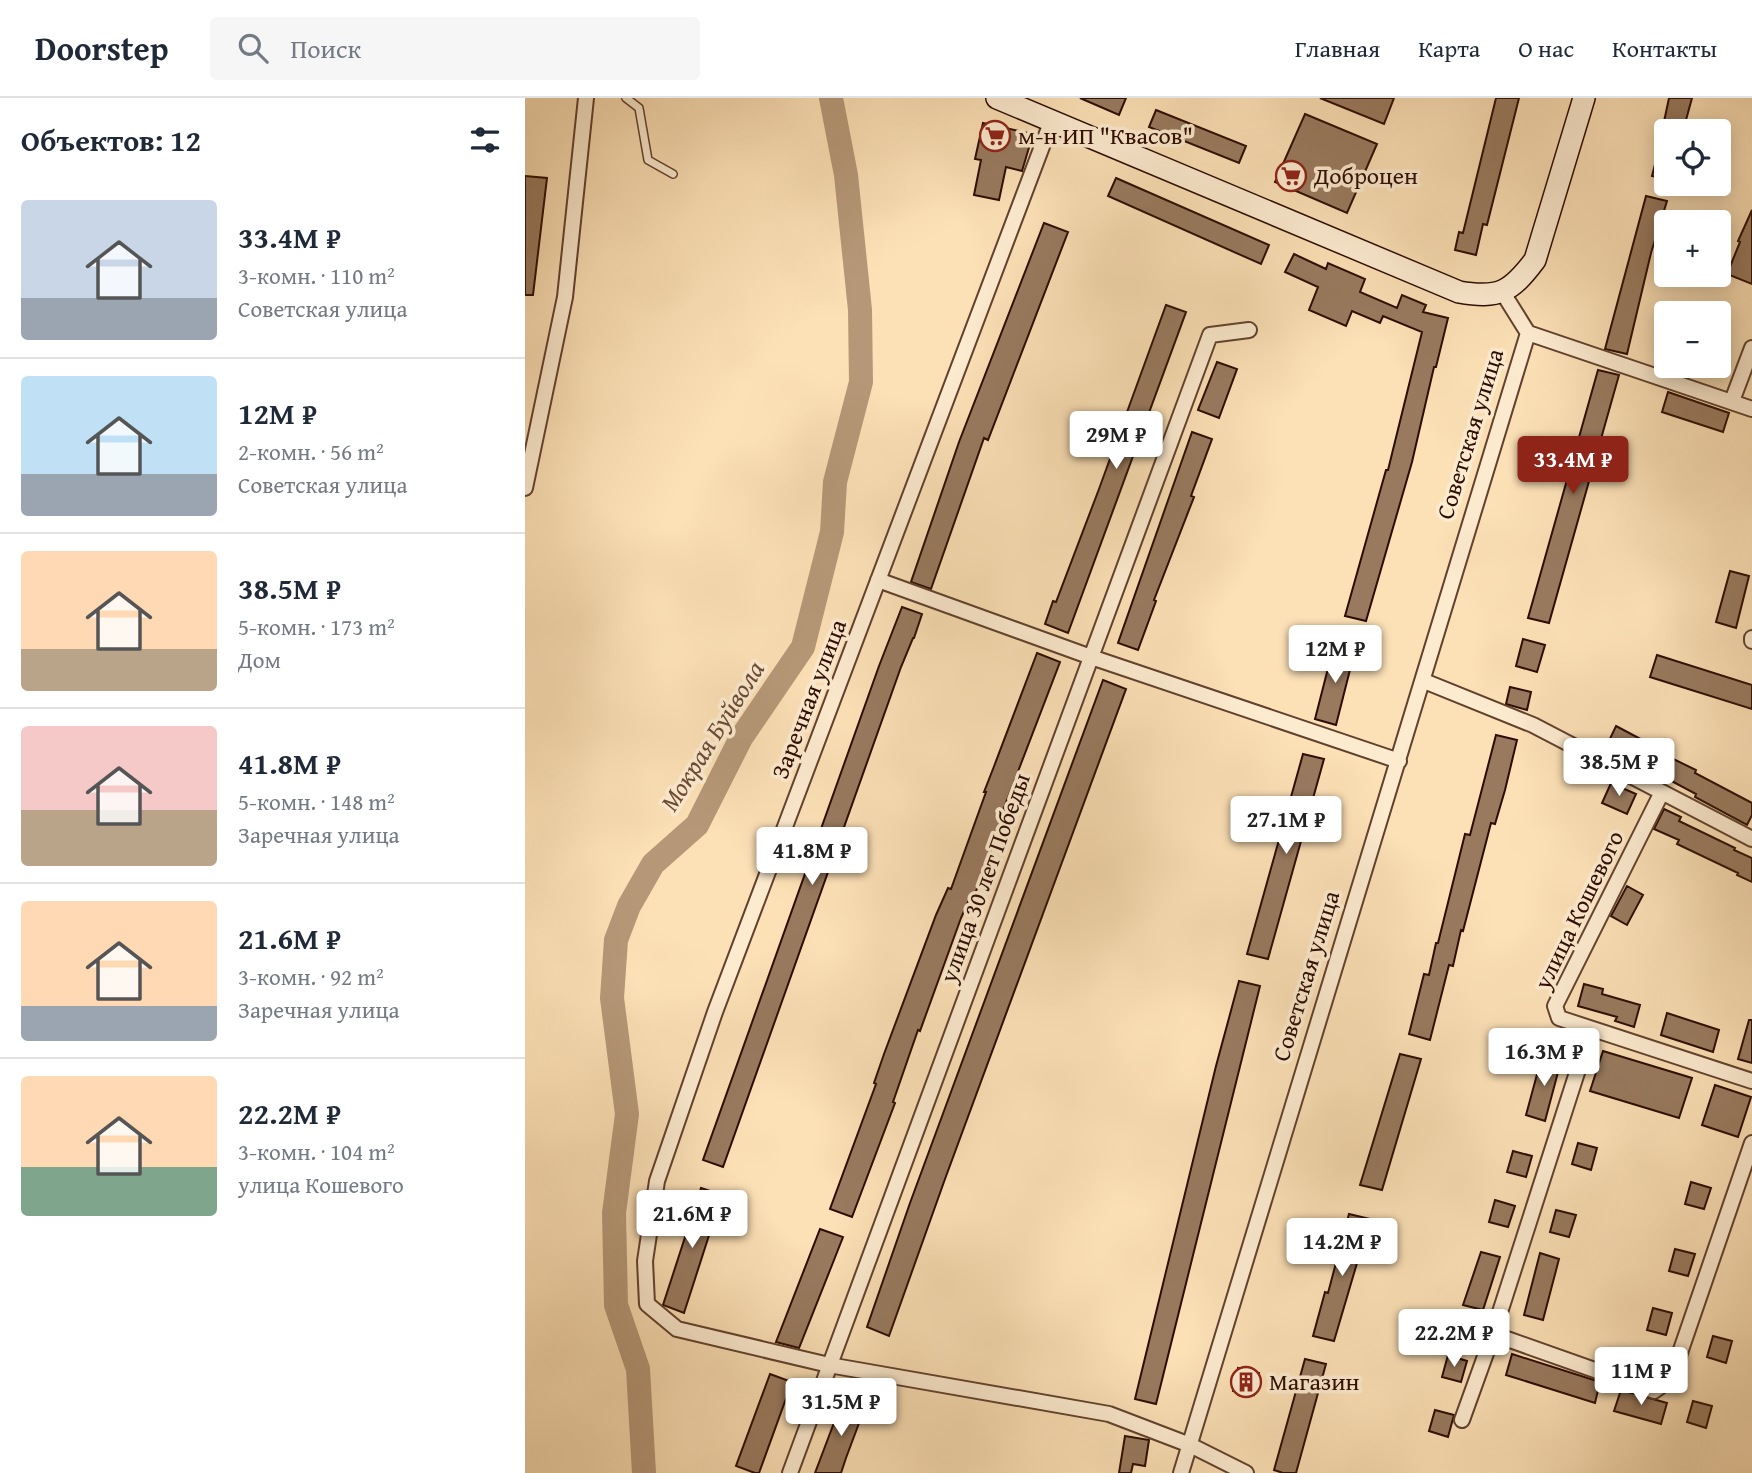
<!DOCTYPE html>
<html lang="ru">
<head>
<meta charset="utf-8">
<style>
  body { margin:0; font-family:"Gentium Book Plus",serif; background:#f6f6f7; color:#1f2937; height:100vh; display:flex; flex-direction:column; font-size:26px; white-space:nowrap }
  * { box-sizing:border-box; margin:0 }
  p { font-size:23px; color:#747a83 }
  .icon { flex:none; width:38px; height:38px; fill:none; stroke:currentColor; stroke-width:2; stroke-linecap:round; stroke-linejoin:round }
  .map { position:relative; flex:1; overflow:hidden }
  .side { display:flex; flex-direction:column; background:#fff; width:525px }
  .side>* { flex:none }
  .buttons { position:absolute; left:1129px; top:21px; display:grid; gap:14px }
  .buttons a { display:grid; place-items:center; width:77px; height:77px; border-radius:7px; background:#fff; box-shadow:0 4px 18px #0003; font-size:35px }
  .price { position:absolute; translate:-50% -60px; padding:0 16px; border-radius:7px; background:#fff; color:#222; font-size:23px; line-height:46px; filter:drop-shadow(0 2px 4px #0008) }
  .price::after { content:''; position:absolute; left:50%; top:42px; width:21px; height:16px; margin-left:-10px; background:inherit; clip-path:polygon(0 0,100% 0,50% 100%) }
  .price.current { background:#8f2418; color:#fff }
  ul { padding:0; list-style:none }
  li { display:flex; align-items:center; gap:21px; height:175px; padding:0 21px }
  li+li { border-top:2px solid #e0e1e3 }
  li span { display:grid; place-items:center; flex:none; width:196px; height:140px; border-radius:7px; color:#555 }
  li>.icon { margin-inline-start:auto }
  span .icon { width:84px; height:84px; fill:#fffc; stroke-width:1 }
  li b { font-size:30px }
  h2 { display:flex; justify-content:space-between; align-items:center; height:84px; padding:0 21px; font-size:30px }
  header { display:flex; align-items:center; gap:42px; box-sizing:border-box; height:98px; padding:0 35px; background:#fff; border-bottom:2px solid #e0e1e3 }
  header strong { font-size:33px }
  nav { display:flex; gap:38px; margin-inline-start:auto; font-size:24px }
  .search { width:490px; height:63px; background:#f6f6f7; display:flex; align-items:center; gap:18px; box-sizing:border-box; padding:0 24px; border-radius:7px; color:#747a83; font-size:26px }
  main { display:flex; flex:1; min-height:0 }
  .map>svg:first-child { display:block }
</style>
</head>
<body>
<header>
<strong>Doorstep</strong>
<div class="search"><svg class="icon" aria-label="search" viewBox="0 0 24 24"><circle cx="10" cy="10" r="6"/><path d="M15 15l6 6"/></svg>Поиск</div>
<nav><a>Главная</a><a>Карта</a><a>О нас</a><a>Контакты</a></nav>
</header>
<main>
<section class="side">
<h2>Объектов: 12<svg class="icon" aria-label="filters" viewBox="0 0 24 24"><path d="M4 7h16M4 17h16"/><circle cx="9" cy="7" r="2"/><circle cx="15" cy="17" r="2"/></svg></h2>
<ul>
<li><span style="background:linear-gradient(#c9d6e8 70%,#9aa5b1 0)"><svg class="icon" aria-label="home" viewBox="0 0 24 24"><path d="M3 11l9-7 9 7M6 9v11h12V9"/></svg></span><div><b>33.4M ₽</b><p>3-комн. · 110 m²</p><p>Советская улица</p></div></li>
<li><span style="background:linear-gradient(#bfe0f5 70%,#9aa5b1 0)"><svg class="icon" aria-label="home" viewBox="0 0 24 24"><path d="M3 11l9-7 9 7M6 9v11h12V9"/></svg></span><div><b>12M ₽</b><p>2-комн. · 56 m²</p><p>Советская улица</p></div></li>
<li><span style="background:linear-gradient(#ffd9b3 70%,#b9a48a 0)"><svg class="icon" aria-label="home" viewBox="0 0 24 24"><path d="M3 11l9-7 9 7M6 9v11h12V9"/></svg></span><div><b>38.5M ₽</b><p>5-комн. · 173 m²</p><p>Дом</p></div></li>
<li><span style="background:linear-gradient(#f6c9c9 60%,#b9a48a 0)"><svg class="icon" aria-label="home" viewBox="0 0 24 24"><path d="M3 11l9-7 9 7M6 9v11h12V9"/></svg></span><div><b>41.8M ₽</b><p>5-комн. · 148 m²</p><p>Заречная улица</p></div></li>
<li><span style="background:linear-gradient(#ffd9b3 75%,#9aa5b1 0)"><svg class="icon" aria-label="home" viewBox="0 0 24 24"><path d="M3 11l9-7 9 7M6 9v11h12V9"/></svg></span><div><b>21.6M ₽</b><p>3-комн. · 92 m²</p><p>Заречная улица</p></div></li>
<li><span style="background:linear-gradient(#ffd9b3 65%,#7fa58c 0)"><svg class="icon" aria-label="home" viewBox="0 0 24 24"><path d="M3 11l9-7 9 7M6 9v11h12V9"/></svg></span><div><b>22.2M ₽</b><p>3-комн. · 104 m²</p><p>улица Кошевого</p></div></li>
</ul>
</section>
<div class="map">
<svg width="1227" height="1375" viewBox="0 0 1227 1375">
  <rect width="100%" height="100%" fill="#fce0b6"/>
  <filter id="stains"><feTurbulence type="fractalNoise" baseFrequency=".00286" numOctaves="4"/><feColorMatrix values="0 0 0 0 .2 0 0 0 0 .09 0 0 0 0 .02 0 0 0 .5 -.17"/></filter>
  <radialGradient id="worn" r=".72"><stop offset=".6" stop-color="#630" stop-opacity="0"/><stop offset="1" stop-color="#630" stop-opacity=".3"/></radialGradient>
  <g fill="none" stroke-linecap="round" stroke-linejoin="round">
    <!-- river -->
    <path stroke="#b69878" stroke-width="24" d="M119 1375 113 1271 91 1207 89 1115 102 1016 87 900 91 842 104 808 128 766 172 727 216 640 278 549 307 434 310 384 336 284 335 212 321 77 306 0"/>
  </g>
  <!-- building -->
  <path fill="#997a5f" stroke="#2d0c01" stroke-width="2" d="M555 0H601L594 17Z
    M795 0H869L859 26Z
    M971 0H994L962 127 958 126 951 157 930 152 934 134 938 135Z
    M1144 0H1167L1158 33H1137Z
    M631 12 721 48 714 65 624 29Z
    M780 16 852 46 822 115 750 84Z
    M458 25 508 36 497 73 481 69 474 102 449 97 456 62 450 61Z
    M1137 39 1141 40V81L1127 78Z
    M0 78 22 80 8 197H0Z
    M591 80 744 147 736 166 583 98Z
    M1121 98 1142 103 1126 155 1102 256 1080 251Z
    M1227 112V186L1202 176 1215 144 1213 143Z
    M519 125 543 134 463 342 459 340 406 491 386 484 434 344Z
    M769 156 801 171 803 165 840 181 835 194 872 210 877 197 901 207 898 214 923 220 911 269H909L887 364 841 523 820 518 861 372H863L897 234 858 218 855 225 827 213 821 228 784 212 793 189 760 174Z
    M641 207 661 214 543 535 520 526 528 503 531 504 574 391Z
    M692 264 712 271 694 320 673 312Z
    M1073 272 1094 277 1024 525 1003 520Z
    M1143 294 1204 315 1198 334 1137 314Z
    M667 334 687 341 666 398 669 399 629 502 631 503 613 552 593 545Z
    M1205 473 1224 478 1211 530 1191 524Z
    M377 509 397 516 389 540H388L376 569 198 1069 178 1062 354 568Z
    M998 541 1020 547 1012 574 991 568Z
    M809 547 830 552 811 627 790 621Z
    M512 555 535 564 479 710 481 711 450 796 447 795 436 820 395 933 393 932 368 1004 370 1005 327 1119 305 1111 351 986 349 985 359 956 411 817 423 790 426 791 461 694H459L468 671Z
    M1132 557 1227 587V611L1125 579Z
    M578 582 601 591 420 1081 364 1238 342 1229 385 1105Z
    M985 589 1006 594 1002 612 981 606Z
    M1091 628 1142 655 1140 657 1171 672 1170 675 1227 705V717L1222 727 1170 699 1171 696 1111 664 1112 662 1082 647Z
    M971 637 992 642 980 692 970 726 966 725 938 833 936 832 928 868 924 867 905 942 884 936 899 876 904 877 911 845H913L940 736 945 737Z
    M778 656 799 661 743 861 722 856Z
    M1086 685 1111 696 1102 716 1077 705Z
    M1139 711 1156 719 1154 723 1210 750 1209 752 1227 760V784L1212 777 1213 775 1152 746 1154 742 1129 731Z
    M1102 788 1118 797 1102 827 1086 818Z
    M714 883 735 888 631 1306 610 1301 691 968Z
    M1059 886 1078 891 1077 896 1115 907 1109 929 1090 923 1092 919 1053 908Z
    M1142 915 1194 932 1188 954 1136 937Z
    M1224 922H1227V965L1213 961Z
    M1078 953 1167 980 1154 1020 1065 993Z
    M875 956 896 961 857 1092 835 1087Z
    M1017 958 1036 963 1020 1023 1001 1017Z
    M1190 987 1226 999 1213 1039 1177 1027Z
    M1053 1045 1072 1050 1066 1072 1047 1066Z
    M988 1053 1007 1058 1001 1079 982 1074Z
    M1166 1084 1186 1090 1179 1111 1160 1106Z
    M176 1090 197 1097 159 1215 138 1207Z
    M970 1102 990 1108 983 1129 964 1124Z
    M1031 1112 1051 1117 1044 1139 1025 1134Z
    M824 1116 845 1121 809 1243 788 1238 800 1194 803 1195Z
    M295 1131 318 1139 309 1162 274 1250 251 1244Z
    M1150 1151 1170 1156 1163 1178 1144 1173Z
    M956 1154 975 1159 958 1212 938 1207Z
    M1015 1155 1034 1161 1018 1222 999 1217Z
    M1128 1210 1147 1215 1141 1237 1122 1232Z
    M1188 1238 1207 1243 1201 1265 1182 1259Z
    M987 1256 1075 1284 1070 1305 981 1277Z
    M923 1257 942 1263 936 1284 917 1279Z
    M780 1261 801 1266 771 1375H758L749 1372Z
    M713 1270 734 1275 729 1297 708 1293Z
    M245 1276 267 1284 234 1375H230L211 1368Z
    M1096 1292 1142 1305 1136 1326 1089 1313Z
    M318 1301 340 1309 321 1360 316 1375H290Z
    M1168 1303 1187 1308 1181 1330 1162 1324Z
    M910 1312 929 1317 923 1339 904 1333Z
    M600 1338 624 1342 620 1368 608 1366 606 1375H594Z"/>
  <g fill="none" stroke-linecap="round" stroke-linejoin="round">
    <!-- lane casing -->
    <g stroke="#61412e" stroke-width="10">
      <path id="lane" d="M101 0 114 10 123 62 148 76"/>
    </g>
    <!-- street casing -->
    <g stroke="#61412e" stroke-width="18">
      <path id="street" d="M527 22 190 914 132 1083 120 1163 122 1206 152 1231 304 1267 584 1316 665 1347 721 1375
        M978 195 1003 235 1227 311
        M1207 303 1227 250
        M0 390 40 199 61 0
        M353 482 566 559 874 663
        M1227 540V543
        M899 583 1008 627 1227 741
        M1137 694 1030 908 1034 920 1227 983
        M968 1236 1129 1293 1146 1281 1227 1045
        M937 1322 968 1236 1066 931
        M265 1375 685 237 724 232
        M656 1375 1003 235"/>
    </g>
    <!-- secondary casing -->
    <g stroke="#2d0c01" stroke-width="24">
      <path id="secondary" d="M472 0 934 194C974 201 986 194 1010 162L1059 0"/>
    </g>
    <!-- lane -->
    <use href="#lane" stroke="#fdebd0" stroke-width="7"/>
    <!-- street -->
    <use href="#street" stroke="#fdebd0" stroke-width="14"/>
    <!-- secondary -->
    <use href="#secondary" stroke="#fdebd0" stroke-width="21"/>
  </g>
  <!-- icons -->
  <defs>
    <g id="supermarket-ring" transform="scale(1.575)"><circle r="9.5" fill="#fdebd0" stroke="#8f2418" stroke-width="1.5"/><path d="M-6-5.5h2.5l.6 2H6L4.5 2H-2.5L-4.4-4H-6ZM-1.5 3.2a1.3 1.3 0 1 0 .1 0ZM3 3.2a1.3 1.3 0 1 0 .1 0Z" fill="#8f2418"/></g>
    <g id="building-ring" transform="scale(1.575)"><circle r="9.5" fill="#fdebd0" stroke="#8f2418" stroke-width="1.5"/><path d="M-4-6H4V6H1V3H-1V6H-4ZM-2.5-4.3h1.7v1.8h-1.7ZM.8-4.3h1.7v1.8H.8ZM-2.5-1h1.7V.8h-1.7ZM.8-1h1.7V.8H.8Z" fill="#8f2418"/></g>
  </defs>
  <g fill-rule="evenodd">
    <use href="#supermarket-ring" x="470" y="38"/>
    <use href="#supermarket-ring" x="766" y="78"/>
    <use href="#building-ring" x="721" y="1284"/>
  </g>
  <g text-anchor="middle" stroke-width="7" stroke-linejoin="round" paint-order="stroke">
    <!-- poi labels -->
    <g font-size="24" fill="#2d0c01" stroke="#fdebd0" text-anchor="start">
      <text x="493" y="46">м-н ИП "Квасов"</text>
      <text x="789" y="86">Доброцен</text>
      <text x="744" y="1292">Магазин</text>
    </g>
    <!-- street labels -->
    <g font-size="24" fill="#2d0c01" stroke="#fdebd0">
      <text transform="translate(945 336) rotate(-73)" y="8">Советская улица</text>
      <text transform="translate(284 601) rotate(-69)" y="8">Заречная улица</text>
      <text transform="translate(460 780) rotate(-70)" y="8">улица 30 лет Победы</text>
      <text transform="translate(1054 812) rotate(-64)" y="8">улица Кошевого</text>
      <text transform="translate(781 878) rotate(-73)" y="8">Советская улица</text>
    </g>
    <!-- water labels -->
    <g font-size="26" font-style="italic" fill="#6b4b37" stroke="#fdebd0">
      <text transform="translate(187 638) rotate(-58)" y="9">Мокрая Буйвола</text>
    </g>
  </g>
  <rect width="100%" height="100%" filter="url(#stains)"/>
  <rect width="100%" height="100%" fill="url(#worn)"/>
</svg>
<div class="buttons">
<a><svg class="icon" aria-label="locate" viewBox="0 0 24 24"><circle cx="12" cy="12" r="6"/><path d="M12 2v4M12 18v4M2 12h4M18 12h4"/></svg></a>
<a>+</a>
<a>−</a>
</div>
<b class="price" style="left:591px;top:373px">29M ₽</b>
<b class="price current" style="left:1048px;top:398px">33.4M ₽</b>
<b class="price" style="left:810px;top:587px">12M ₽</b>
<b class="price" style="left:1094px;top:700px">38.5M ₽</b>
<b class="price" style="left:761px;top:758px">27.1M ₽</b>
<b class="price" style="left:287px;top:789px">41.8M ₽</b>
<b class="price" style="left:1019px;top:990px">16.3M ₽</b>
<b class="price" style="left:167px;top:1152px">21.6M ₽</b>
<b class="price" style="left:817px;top:1180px">14.2M ₽</b>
<b class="price" style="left:929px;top:1271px">22.2M ₽</b>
<b class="price" style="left:1116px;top:1309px">11M ₽</b>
<b class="price" style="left:316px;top:1340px">31.5M ₽</b>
</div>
</main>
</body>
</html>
